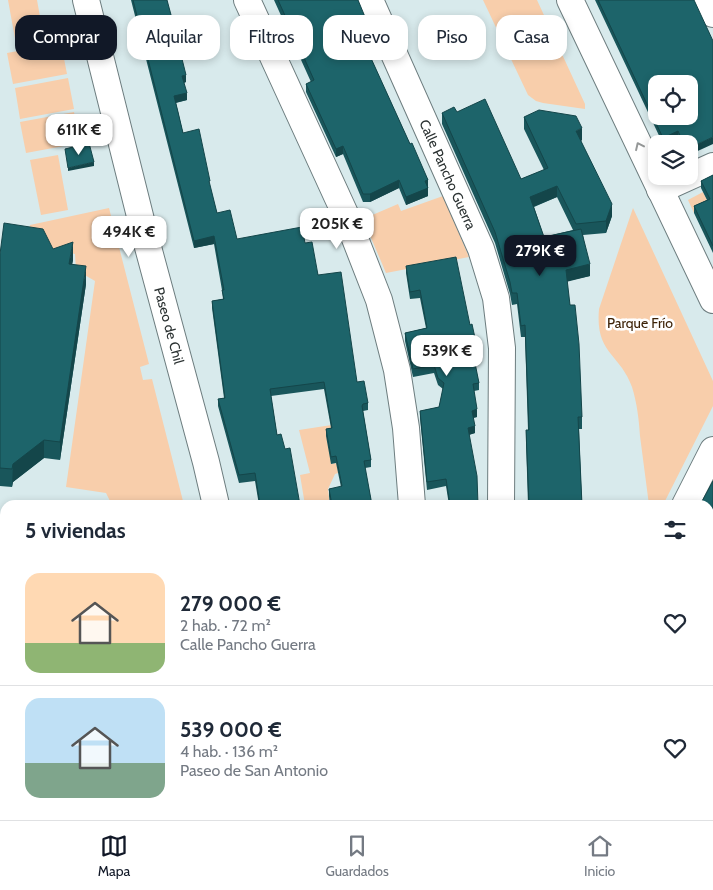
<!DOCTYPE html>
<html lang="es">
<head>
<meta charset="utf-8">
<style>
  body { margin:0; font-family:Cabin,sans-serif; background:#f2f2f3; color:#1f2937; height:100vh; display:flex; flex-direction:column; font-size:19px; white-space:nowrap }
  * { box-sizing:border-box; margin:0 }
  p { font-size:16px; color:#747a83 }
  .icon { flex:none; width:28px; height:28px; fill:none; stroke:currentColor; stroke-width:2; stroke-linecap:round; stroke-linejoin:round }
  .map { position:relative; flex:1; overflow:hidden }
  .panel { position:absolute; left:0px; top:500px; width:714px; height:320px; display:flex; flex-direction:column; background:#fff; border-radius:15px 15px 0 0; box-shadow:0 2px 8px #0003 }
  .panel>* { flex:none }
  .hud { position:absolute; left:15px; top:15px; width:684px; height:45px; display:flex; gap:10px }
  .controls { position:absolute; left:648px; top:75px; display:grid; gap:10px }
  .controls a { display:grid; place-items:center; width:50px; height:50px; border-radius:10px; background:#fff; box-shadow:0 2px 8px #0003; font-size:25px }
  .price { position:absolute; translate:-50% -42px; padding:0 11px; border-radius:10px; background:#fff; color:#222; font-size:16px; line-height:32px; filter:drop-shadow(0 1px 2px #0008) }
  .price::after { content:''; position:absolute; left:50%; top:30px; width:15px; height:11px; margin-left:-8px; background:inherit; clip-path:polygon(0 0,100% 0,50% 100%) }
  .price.on { background:#111827; color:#fff }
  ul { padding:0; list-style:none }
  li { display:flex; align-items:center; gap:15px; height:125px; padding:0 25px }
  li+li { border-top:1px solid #e0e1e3 }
  li span { display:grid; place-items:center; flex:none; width:140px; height:100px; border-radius:15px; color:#555 }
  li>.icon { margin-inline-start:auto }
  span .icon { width:60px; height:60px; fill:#fffc; stroke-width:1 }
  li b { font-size:21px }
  h2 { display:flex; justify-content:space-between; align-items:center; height:60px; padding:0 25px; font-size:21px }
  .pill { padding:0 18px; border-radius:15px; background:#fff; box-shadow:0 2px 8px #0003; font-size:18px; line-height:45px }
  .pill.on { background:#111827; color:#fff }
  .tab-bar { display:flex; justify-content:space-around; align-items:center; height:70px; border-top:1px solid #e0e1e3; background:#fff; font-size:14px; color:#747a83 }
  .tab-bar a { display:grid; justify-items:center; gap:2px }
  .tab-bar .on { color:#111827 }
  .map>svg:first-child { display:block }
</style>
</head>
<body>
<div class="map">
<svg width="713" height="820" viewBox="0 0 713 820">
  <rect width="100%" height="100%" fill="#d8eaec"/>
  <!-- green -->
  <path fill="#f8ceab" d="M8 0H37L44 39 16 44Z
    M483 0H537L585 104V109L543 103 536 101 528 95Z
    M61 43 67 74 13 84 7 53Z
    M68 78 74 109 20 119 15 88Z
    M74 112 80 143 26 153 20 122Z
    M58 155 68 210 41 215 30 160Z
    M703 192 710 206 694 213 688 200Z
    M443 196 469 257 386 273 363 219 398 204 401 211Z
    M109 208 149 364 140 367 143 380 152 379 184 505H112L106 493 66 487 95 281 76 270 75 254 26 244 30 225Z
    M633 208 713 381V406L663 505H649C646 482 643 459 640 436 639 420 637 403 632 387 620 353 595 354 599 309Z
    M364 420 331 464 337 463 338 473 335 474 328 489 330 505H305L300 475 310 473 299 430Z
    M5 525V582L0 583V526Z
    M5 634V679H0V635Z"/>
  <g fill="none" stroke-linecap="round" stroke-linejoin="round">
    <!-- minor casing -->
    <g stroke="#6d7d7f" stroke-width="28">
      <g id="minor">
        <path id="s1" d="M86 0 145 236 206 462 216 505"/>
        <path d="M247 0 347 218 379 300 397 370 406 428 412 505"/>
        <path id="s2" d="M370 0 481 249 496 298 502 348 501 505"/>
        <path d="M570 0 713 300"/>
        <path d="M706 0 713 14"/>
        <path d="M660 190 713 166"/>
        <path d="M685 505 713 450"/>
        <path d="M709 582 713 584"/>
        <path d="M0 705H5"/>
        <path d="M709 708 713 710"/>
        <path d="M0 764 5 769"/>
        <path d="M186 815 187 820"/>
        <path d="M267 815 268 820"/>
        <path d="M421 815 422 820"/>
        <path d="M505 815 507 820"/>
        <path d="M685 815 694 820"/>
        <path d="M39 820 43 815"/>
      </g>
    </g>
    <!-- minor -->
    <use href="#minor" stroke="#fff" stroke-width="26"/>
  </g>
  <!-- wall -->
  <path fill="#19565b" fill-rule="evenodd" d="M131 0H167L174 33 186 82 184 83 187 100 176 103 183 133 210 187 217 213 237 239 305 243 318 275 357 382 368 403V410L363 411 371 460V467L365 468 372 505H330L329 496V489L341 487 336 463 331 464 326 436V429L331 428 324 389 271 396 277 435 300 505H259L255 481 239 483 218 406V399L224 398 212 308V301L223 299 222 290 214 244 194 248Z
    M274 0H358L375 49 368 52 410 144 428 180V196L406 205 399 188 370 202H363L343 154 336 157 306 92V84L311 82Z
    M595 0H694L689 144H681L678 138 665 144H663Z
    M457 112 521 179 544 170 524 129V117L582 140 581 141 612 216 606 233 583 235 590 276 567 281 582 417V429H579L582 505H528L526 441V430H528L525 337H521L517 304 512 305 510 294 495 243 442 124V113ZM557 197 573 230 544 237 534 207Z
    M713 175V253L694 213V206L707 200 701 188V181Z
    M53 249 73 260 72 264 86 284 60 460 44 458 13 482 12 487 0 486V254Z
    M406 266 470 325 478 352V359L474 360 479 383V390L474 391 477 417 473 418 475 433 469 435 478 505H449L446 486 427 490 420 418V411L439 407 443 389 438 385 434 373 413 377 405 341V333L426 328 420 298 410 299 406 273Z
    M713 481V568L709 565V505Z
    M5 576V623L0 624V577Z
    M709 592 713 594V694L709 692Z
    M713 778V820H710L708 815H709V786Z
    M97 815H157L156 820H145Z"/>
  <!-- shaded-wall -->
  <path fill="#14464a" d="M375 41V49L365 54V45Z
    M186 75V82L182 83V76Z
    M187 93V100L174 103V96Z
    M582 128V140L576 143V131Z
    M678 131V138L665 144H663V138Z
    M713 137V144L689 155V148Z
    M343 146V154L336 157V149Z
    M94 162V166L68 171V168Z
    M399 180V188L370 202V194Z
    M428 180V196L406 205V197L425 181Z
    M557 186V197L530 208V197Z
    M612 204V216L606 233V221Z
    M214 236V244L194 248V241Z
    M73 242V260L69 282V264Z
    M590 264V276L566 282V270Z
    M86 266V284L60 460V442Z
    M477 409V417L472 418V411Z
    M475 426V433L468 435V428Z
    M44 440V458L13 482 12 487 13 464Z"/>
  <!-- building -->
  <path fill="#1d646a" stroke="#14464a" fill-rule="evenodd" d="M133 0H167L174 26 172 27 179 56 181 55 186 75 182 76 187 93 174 96 178 112 183 133 199 129 210 181H209L217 213 230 210 237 239 302 227 305 243 312 242 318 275 341 272 357 382 364 381 368 403 363 404 362 406 371 460 364 461 372 505H332L329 489 342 486 336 456 331 457 326 429 332 428 324 382 270 389 277 435 281 434 285 449 290 448 300 505H260L255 473 239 475 218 399 225 398 212 301 224 299 222 290H224L214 236 194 241Z
    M278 0H358L375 41 365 45 410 144 412 143 428 180 425 181 428 188 406 197 399 180 370 194H363L343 146 336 149 306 84 314 80Z
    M598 0H694L713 41V137L689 148V144H684L678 131 663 138ZM656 84H689V116H656Z
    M485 99 521 179 548 168 524 117 539 110 576 116 582 128 576 131 612 204 606 221 576 224 557 186 530 197 544 237 581 229 590 264 566 270 570 305H575L579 344 582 417H578L582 505H529L526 430H529L525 325 521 326 517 293H512L510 282 495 232 442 113 454 107 457 112Z
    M89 143 94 162 68 168 65 149Z
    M713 175V246L694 206 710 199 701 181Z
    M4 223 43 229 53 249 73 242 69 264 86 266 60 442 44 440 13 464 12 469 0 468V254Z
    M456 257 470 325 472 324 478 352 473 353 479 383 473 384 477 409 472 411 475 426 468 428 477 476 478 505H450L446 479 427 482 420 411 439 407 444 383 438 378 434 365 413 369 405 333 427 328 420 290 410 292 406 266Z
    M713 481V561L709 559V505H700Z
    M5 576V606L0 607V577Z
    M709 592 713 594V687L709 685Z
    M0 778 5 782V815H25V818L26 820H0Z
    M713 778V815L709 812V786Z
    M201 815H236L237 820H200L201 817Z
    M296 815H408L409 820H297Z
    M447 815H470L471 819 473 818 474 820H448Z
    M544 815H626L627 820H545Z"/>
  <!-- one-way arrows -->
  <defs><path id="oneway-chevron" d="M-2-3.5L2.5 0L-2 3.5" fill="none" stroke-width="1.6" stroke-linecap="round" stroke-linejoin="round" transform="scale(1.25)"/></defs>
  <use stroke="#959898" href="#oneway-chevron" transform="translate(639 146) rotate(-115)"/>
  <g text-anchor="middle" stroke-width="5" stroke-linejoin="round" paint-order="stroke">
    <!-- street labels -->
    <g font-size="14" fill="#2b3232" stroke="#fff">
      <text dy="5" stroke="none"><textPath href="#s2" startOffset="191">Calle Pancho Guerra</textPath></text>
      <text dy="5" stroke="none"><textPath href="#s1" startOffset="336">Paseo de Chil</textPath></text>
    </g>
    <!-- park labels -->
    <g font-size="14" fill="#3d2206" stroke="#fff">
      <text x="640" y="328">Parque Frío</text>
    </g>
  </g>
</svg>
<div class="controls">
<a><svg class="icon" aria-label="locate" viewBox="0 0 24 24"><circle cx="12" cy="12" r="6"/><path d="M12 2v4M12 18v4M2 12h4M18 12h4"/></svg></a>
<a><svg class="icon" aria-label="layers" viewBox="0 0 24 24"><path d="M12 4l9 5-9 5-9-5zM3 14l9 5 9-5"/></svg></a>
</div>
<b class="price" style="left:79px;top:156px">611K €</b>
<b class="price" style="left:337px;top:250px">205K €</b>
<b class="price" style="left:129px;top:258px">494K €</b>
<b class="price on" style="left:540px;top:277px">279K €</b>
<b class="price" style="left:447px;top:377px">539K €</b>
<div class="hud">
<a class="pill on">Comprar</a>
<a class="pill">Alquilar</a>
<a class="pill">Filtros</a>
<a class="pill">Nuevo</a>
<a class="pill">Piso</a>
<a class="pill">Casa</a>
</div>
<section class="panel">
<h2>5 viviendas<svg class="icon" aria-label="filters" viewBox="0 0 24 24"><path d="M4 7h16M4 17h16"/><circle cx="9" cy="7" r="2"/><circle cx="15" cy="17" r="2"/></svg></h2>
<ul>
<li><span style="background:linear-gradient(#ffd9b3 70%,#8fb573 0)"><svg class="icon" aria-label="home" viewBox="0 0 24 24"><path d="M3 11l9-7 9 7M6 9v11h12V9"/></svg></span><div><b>279 000 €</b><p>2 hab. · 72 m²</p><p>Calle Pancho Guerra</p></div><svg class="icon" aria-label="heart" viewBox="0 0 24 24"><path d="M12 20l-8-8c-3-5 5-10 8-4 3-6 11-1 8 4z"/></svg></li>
<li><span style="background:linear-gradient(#bfe0f5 65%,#7fa58c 0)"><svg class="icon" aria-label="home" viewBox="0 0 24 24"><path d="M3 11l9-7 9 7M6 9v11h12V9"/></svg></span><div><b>539 000 €</b><p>4 hab. · 136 m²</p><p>Paseo de San Antonio</p></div><svg class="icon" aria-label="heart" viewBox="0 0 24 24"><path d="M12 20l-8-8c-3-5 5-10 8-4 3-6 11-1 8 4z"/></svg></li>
</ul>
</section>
</div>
<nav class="tab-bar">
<a class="on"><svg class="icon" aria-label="map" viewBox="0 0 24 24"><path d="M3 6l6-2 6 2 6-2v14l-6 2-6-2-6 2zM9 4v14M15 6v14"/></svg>Mapa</a>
<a><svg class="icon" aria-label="saved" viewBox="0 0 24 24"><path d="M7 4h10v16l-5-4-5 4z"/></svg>Guardados</a>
<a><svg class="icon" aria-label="home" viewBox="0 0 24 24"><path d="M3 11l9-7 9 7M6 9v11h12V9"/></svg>Inicio</a>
</nav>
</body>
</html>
